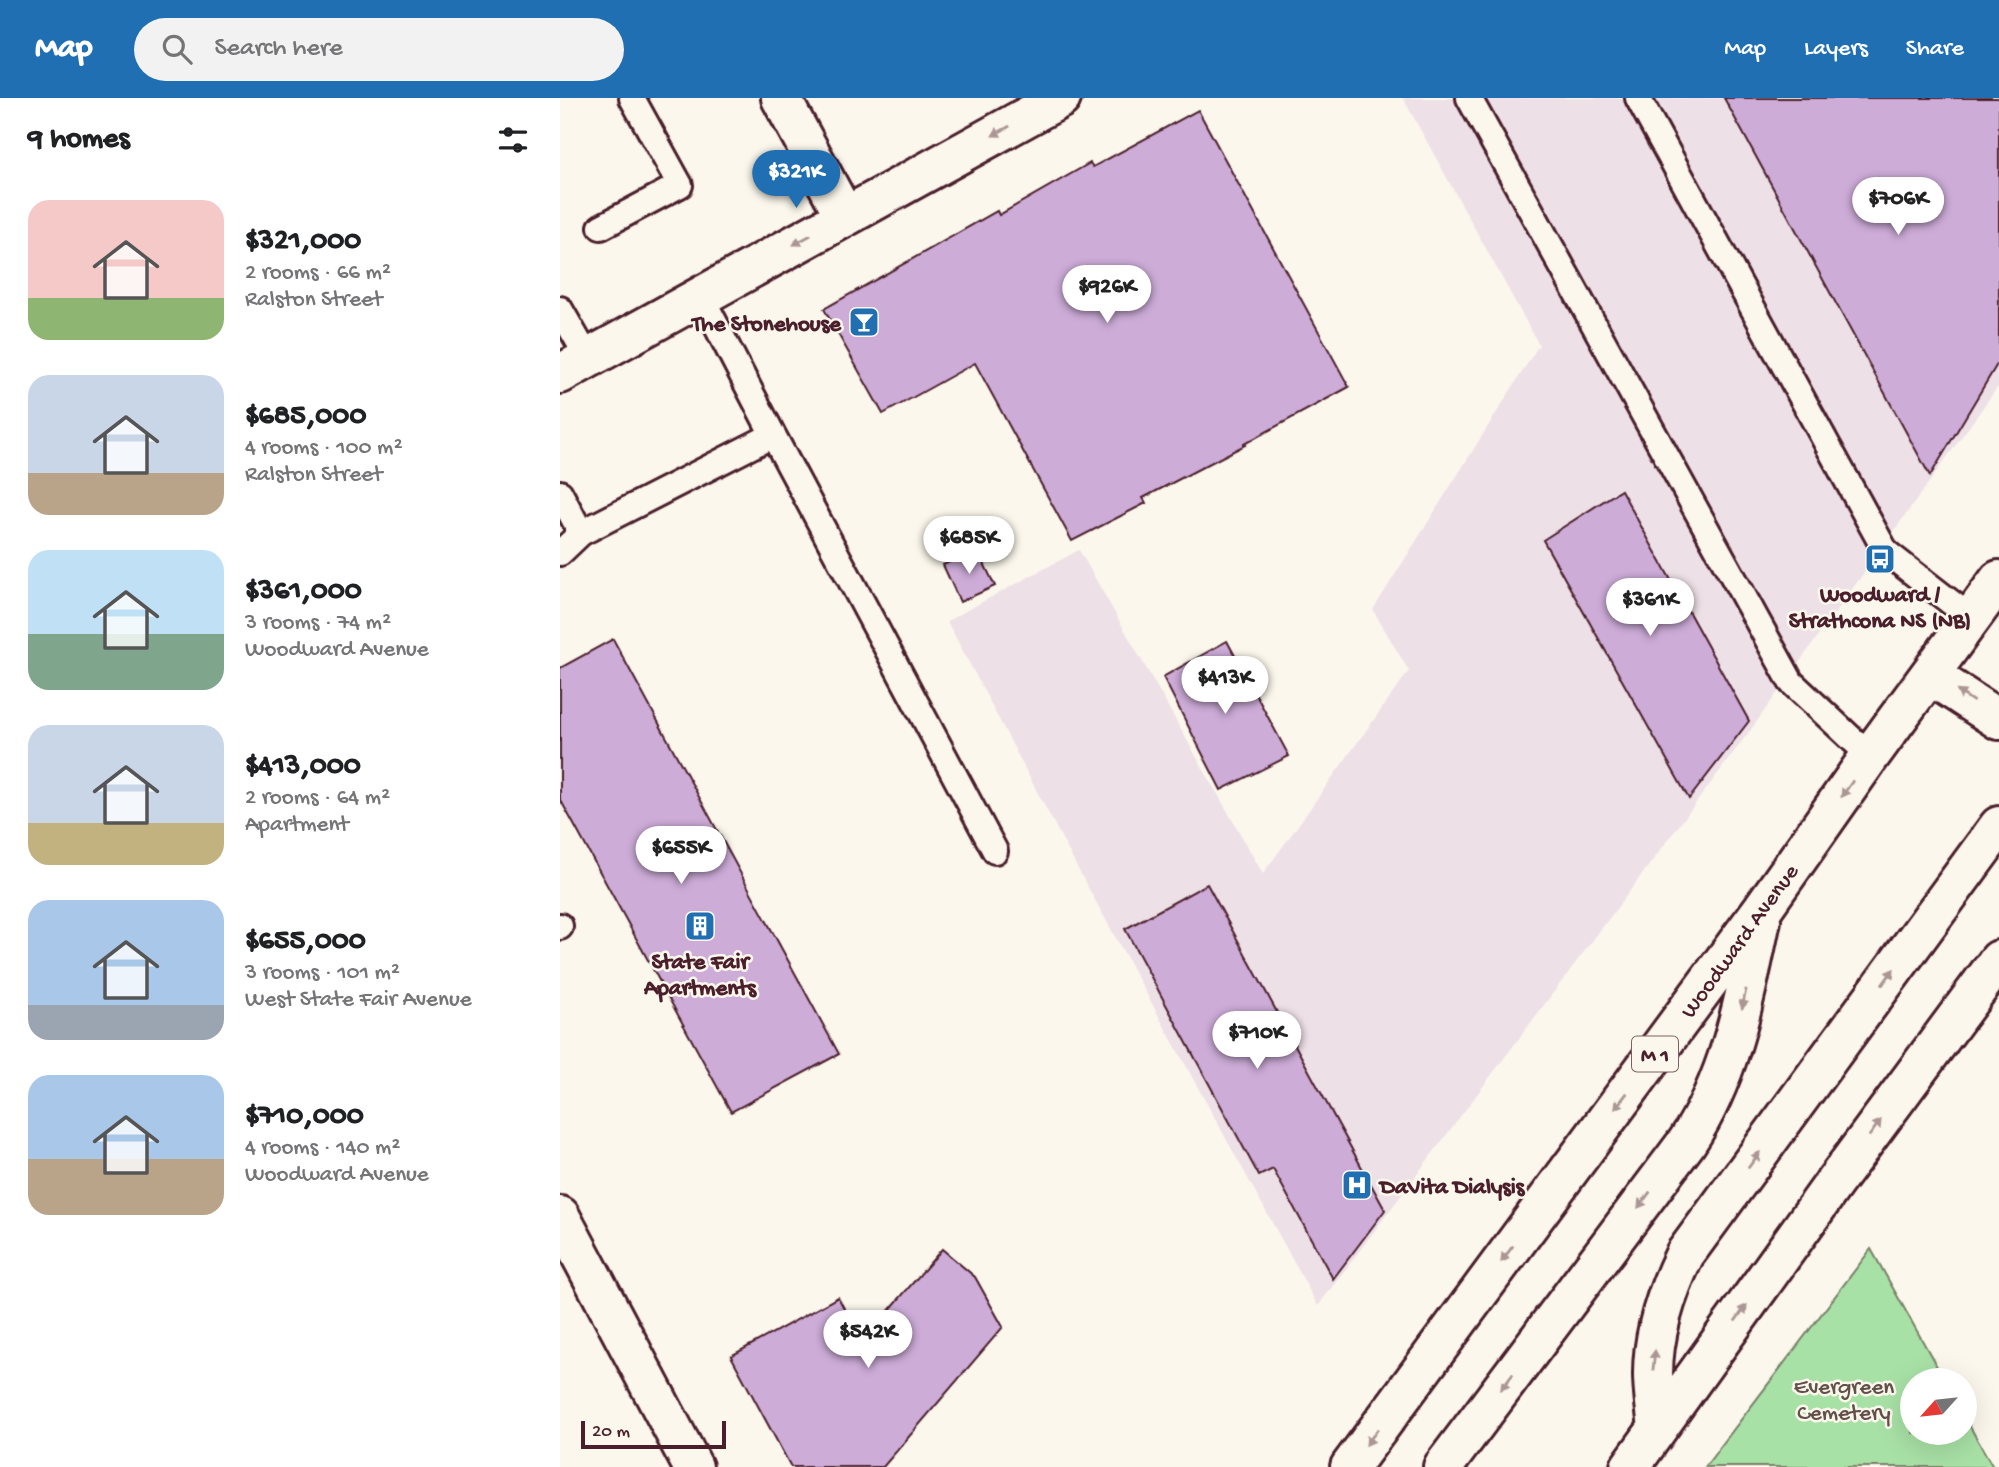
<!DOCTYPE html>
<html lang="en">
<head>
<meta charset="utf-8">
<style>
  body { margin:0; font-family:"Gochi Hand",sans-serif; background:#f2f2f2; color:#202124; height:100vh; display:flex; flex-direction:column; font-size:26px; white-space:nowrap }
  * { box-sizing:border-box; margin:0 }
  p { font-size:23px; color:#757577 }
  .icon { flex:none; width:38px; height:38px; fill:none; stroke:currentColor; stroke-width:2; stroke-linecap:round; stroke-linejoin:round }
  .map { position:relative; flex:1; overflow:hidden }
  .side { display:flex; flex-direction:column; background:#fff; width:560px }
  .side>* { flex:none }
  .needle { width:46px; rotate:243deg }
  .buttons { position:absolute; left:1340px; top:1270px; display:grid; gap:14px }
  .buttons a { display:grid; place-items:center; width:77px; height:77px; border-radius:50%; background:#fff; box-shadow:0 7px 28px #0002; font-size:35px }
  .scale { position:absolute; left:21px; bottom:18px; width:145px; box-sizing:border-box; padding-left:7px; border:4px solid #4a1f2b; border-top:0; font-size:19px; line-height:24px; white-space:nowrap; color:#4a1f2b; -webkit-text-stroke:5px #fbf7ec; paint-order:stroke }
  .price { position:absolute; translate:-50% -60px; padding:0 16px; border-radius:24px; background:#fff; color:#222; font-size:23px; line-height:46px; filter:drop-shadow(0 2px 4px #0008) }
  .price::after { content:''; position:absolute; left:50%; top:42px; width:21px; height:16px; margin-left:-10px; background:inherit; clip-path:polygon(0 0,100% 0,50% 100%) }
  .price.current { background:#1f6fb2; color:#fff }
  ul { padding:0; list-style:none }
  li { display:flex; align-items:center; gap:21px; height:175px; padding:0 28px }
  li span { display:grid; place-items:center; flex:none; width:196px; height:140px; border-radius:21px; color:#555 }
  li>.icon { margin-inline-start:auto }
  span .icon { width:84px; height:84px; fill:#fffc; stroke-width:1 }
  li b { font-size:30px }
  h2 { display:flex; justify-content:space-between; align-items:center; height:84px; padding:0 28px; font-size:30px }
  header { display:flex; align-items:center; gap:42px; box-sizing:border-box; height:98px; padding:0 35px; background:#1f6fb2; color:#fff }
  header strong { font-size:33px }
  nav { display:flex; gap:38px; margin-inline-start:auto; font-size:24px }
  .search { width:490px; height:63px; background:#f2f2f2; display:flex; align-items:center; gap:18px; box-sizing:border-box; padding:0 24px; border-radius:38px; color:#757577; font-size:26px }
  main { display:flex; flex:1; min-height:0 }
  .map>svg:first-child { display:block }
</style>
</head>
<body>
<header>
<strong>Map</strong>
<div class="search"><svg class="icon" aria-label="search" viewBox="0 0 24 24"><circle cx="10" cy="10" r="6"/><path d="M15 15l6 6"/></svg>Search here</div>
<nav><a>Map</a><a>Layers</a><a>Share</a></nav>
</header>
<main>
<section class="side">
<h2>9 homes<svg class="icon" aria-label="filters" viewBox="0 0 24 24"><path d="M4 7h16M4 17h16"/><circle cx="9" cy="7" r="2"/><circle cx="15" cy="17" r="2"/></svg></h2>
<ul>
<li><span style="background:linear-gradient(#f6c9c9 70%,#8fb573 0)"><svg class="icon" aria-label="home" viewBox="0 0 24 24"><path d="M3 11l9-7 9 7M6 9v11h12V9"/></svg></span><div><b>$321,000</b><p>2 rooms · 66 m²</p><p>Ralston Street</p></div></li>
<li><span style="background:linear-gradient(#c9d6e8 70%,#b9a48a 0)"><svg class="icon" aria-label="home" viewBox="0 0 24 24"><path d="M3 11l9-7 9 7M6 9v11h12V9"/></svg></span><div><b>$685,000</b><p>4 rooms · 100 m²</p><p>Ralston Street</p></div></li>
<li><span style="background:linear-gradient(#bfe0f5 60%,#7fa58c 0)"><svg class="icon" aria-label="home" viewBox="0 0 24 24"><path d="M3 11l9-7 9 7M6 9v11h12V9"/></svg></span><div><b>$361,000</b><p>3 rooms · 74 m²</p><p>Woodward Avenue</p></div></li>
<li><span style="background:linear-gradient(#c9d6e8 70%,#c2b280 0)"><svg class="icon" aria-label="home" viewBox="0 0 24 24"><path d="M3 11l9-7 9 7M6 9v11h12V9"/></svg></span><div><b>$413,000</b><p>2 rooms · 64 m²</p><p>Apartment</p></div></li>
<li><span style="background:linear-gradient(#a9c7e8 75%,#9aa5b1 0)"><svg class="icon" aria-label="home" viewBox="0 0 24 24"><path d="M3 11l9-7 9 7M6 9v11h12V9"/></svg></span><div><b>$655,000</b><p>3 rooms · 101 m²</p><p>West State Fair Avenue</p></div></li>
<li><span style="background:linear-gradient(#a9c7e8 60%,#b9a48a 0)"><svg class="icon" aria-label="home" viewBox="0 0 24 24"><path d="M3 11l9-7 9 7M6 9v11h12V9"/></svg></span><div><b>$710,000</b><p>4 rooms · 140 m²</p><p>Woodward Avenue</p></div></li>
</ul>
</section>
<div class="map">
<svg width="1439" height="1369" viewBox="0 0 1439 1369">
  <rect width="100%" height="100%" fill="#fbf7ec"/>
  <filter id="ink" filterUnits="userSpaceOnUse"><feTurbulence type="fractalNoise" baseFrequency=".0143" numOctaves="2"/><feDisplacementMap in="SourceGraphic" scale="14" xChannelSelector="R" yChannelSelector="G"/><feConvolveMatrix kernelMatrix="1 2 1 2 8 2 1 2 1" color-interpolation-filters="sRGB"/></filter>
  <g filter="url(#ink)">
    <!-- built -->
    <path fill="#ede0e6" d="M843 0H1439V287L1192 630 758 1208 518 771 387 523 519 452 703 776 849 573 813 512 979 247Z"/>
    <!-- green -->
    <path fill="#a8e1a6" stroke="#798068" stroke-width="2" d="M1311 1151 1385 1283H1353V1335H1405V1320L1433 1369H1145Z"/>
    <!-- building -->
    <path fill="#cdacd8" stroke="#4a1f2b" stroke-width="2" d="M1164 0H1439V263L1370 378Z
      M638 12 789 289 684 346 685 347 583 400 586 405 512 443 415 265 323 316 264 211 437 113 439 117 530 65 533 69Z
      M1061 392 1189 623 1129 701 983 442Z
      M417 451 435 488 400 504 383 467Z
      M53 541 279 956 171 1014 0 701V570Z
      M667 543 729 658 661 692 603 579Z
      M647 786 825 1112 773 1181 713 1071 699 1078 565 831Z
      M382 1151 415 1179 443 1229 323 1369H231L171 1258 278 1199 302 1244Z"/>
    <g fill="none" stroke-linecap="round" stroke-linejoin="round">
      <!-- lane casing -->
      <g stroke="#4a1f2b" stroke-width="30">
        <path id="lane" d="M909 0 1231 584 1310 658
          M1078 0 1326 454 1411 520
          M41 129 120 87 72 0
          M141 198 213 337 435 753
          M0 211 28 260
          M0 395 21 435 0 455
          M21 435 213 337
          M0 828V829"/>
      </g>
      <!-- street casing -->
      <g stroke="#4a1f2b" stroke-width="44">
        <path id="street" d="M221 0 285 119
          M0 276 501 0"/>
      </g>
      <!-- secondary casing -->
      <g stroke="#4a1f2b" stroke-width="44">
        <path id="secondary" d="M0 1118 133 1369"/>
      </g>
      <!-- primary casing -->
      <g stroke="#4a1f2b" stroke-width="44">
        <path id="primary" d="M1370 577 1439 622
          M1098 1330C1096 1312 1093 1293 1093 1276 1093 1234 1107 1193 1125 1156L1439 728
          M790 1369 1203 810 1310 658 1439 482
          M883 1369 1127 1044C1171 978 1185 899 1201 822
          M1070 1369 1274 1085 1439 862"/>
      </g>
      <!-- lane -->
      <use href="#lane" stroke="#fbf7ec" stroke-width="24"/>
      <!-- street -->
      <use href="#street" stroke="#fbf7ec" stroke-width="38"/>
      <!-- secondary -->
      <use href="#secondary" stroke="#fbf7ec" stroke-width="38"/>
      <!-- primary -->
      <use href="#primary" stroke="#fbf7ec" stroke-width="38"/>
    </g>
    <!-- one-way arrows -->
    <defs><path id="oneway-solid" d="M-6-.8H1V-3.2L6.5 0L1 3.2V.8H-6Z" transform="scale(1.75)"/></defs>
    <g fill="#ab9695">
      <use href="#oneway-solid" transform="translate(441 33) rotate(151)"/>
      <use href="#oneway-solid" transform="translate(242 142) rotate(151)"/>
      <use href="#oneway-solid" transform="translate(1405 598) rotate(-146)"/>
      <use href="#oneway-solid" transform="translate(1287 691) rotate(125)"/>
      <use href="#oneway-solid" transform="translate(1328 879) rotate(-54)"/>
      <use href="#oneway-solid" transform="translate(1184 901) rotate(102)"/>
      <use href="#oneway-solid" transform="translate(1061 1003) rotate(127)"/>
      <use href="#oneway-solid" transform="translate(1315 1030) rotate(-54)"/>
      <use href="#oneway-solid" transform="translate(1194 1062) rotate(-54)"/>
      <use href="#oneway-solid" transform="translate(1084 1102) rotate(127)"/>
      <use href="#oneway-solid" transform="translate(947 1156) rotate(126)"/>
      <use href="#oneway-solid" transform="translate(1181 1215) rotate(-54)"/>
      <use href="#oneway-solid" transform="translate(1094 1262) rotate(-84)"/>
      <use href="#oneway-solid" transform="translate(947 1284) rotate(127)"/>
      <use href="#oneway-solid" transform="translate(812 1339) rotate(126)"/>
    </g>
  </g>
  <!-- icons -->
  <defs>
    <g id="bar-square" transform="scale(1.575)"><rect x="-9" y="-9" width="18" height="18" rx="4" fill="#1f6fb2" stroke="#fbf7ec"/><path d="M-6-5H6L.8 .8V4.5H3.5V6h-7V4.5H-.8V.8Z" fill="#fff"/></g>
    <g id="bus-square" transform="scale(1.575)"><rect x="-9" y="-9" width="18" height="18" rx="4" fill="#1f6fb2" stroke="#fbf7ec"/><path d="M-5-6H5V4H4V6H2V4H-2V6H-4V4H-5ZM-3.5-4V0h7V-4ZM-3.5 1.2v1.5H-2V1.2ZM2 1.2v1.5H3.5V1.2Z" fill="#fff"/></g>
    <g id="building-square" transform="scale(1.575)"><rect x="-9" y="-9" width="18" height="18" rx="4" fill="#1f6fb2" stroke="#fbf7ec"/><path d="M-4-6H4V6H1V3H-1V6H-4ZM-2.5-4.3h1.7v1.8h-1.7ZM.8-4.3h1.7v1.8H.8ZM-2.5-1h1.7V.8h-1.7ZM.8-1h1.7V.8H.8Z" fill="#fff"/></g>
    <g id="hospital-square" transform="scale(1.575)"><rect x="-9" y="-9" width="18" height="18" rx="4" fill="#1f6fb2" stroke="#fbf7ec"/><path d="M-5-5h3v3.5h4V-5h3V5h-3V1.5h-4V5h-3Z" fill="#fff"/></g>
  </defs>
  <g fill-rule="evenodd">
    <use href="#bar-square" x="304" y="224"/>
    <use href="#bus-square" x="1320" y="461"/>
    <use href="#building-square" x="140" y="828"/>
    <use href="#hospital-square" x="797" y="1087"/>
  </g>
  <g text-anchor="middle" stroke-width="5" stroke-linejoin="round" paint-order="stroke">
    <!-- shield labels -->
    <rect fill="#fbf7ec" stroke="#7f6065" stroke-width="2" x="1072" y="938.5" width="46" height="35" rx="5"/>
    <g font-size="21" font-weight="bold" fill="#4a1f2b">
      <text x="1095" y="963">M 1</text>
    </g>
    <!-- poi labels -->
    <g font-size="23" font-weight="bold" fill="#4a1f2b" stroke="#fbf7ec">
      <text x="281" y="232" text-anchor="end">The Stonehouse</text>
      <text x="1320" y="503">Woodward /<tspan x="1320" dy="26">Strathcona NS (NB)</tspan></text>
      <text x="140" y="870">State Fair<tspan x="140" dy="26">Apartments</tspan></text>
      <text x="820" y="1095" text-anchor="start">DaVita Dialysis</text>
    </g>
    <!-- street labels -->
    <g font-size="23" fill="#4a1f2b" stroke="#fbf7ec">
      <text transform="translate(1178 842) rotate(-54)" y="8">Woodward Avenue</text>
    </g>
    <!-- park labels -->
    <g font-size="23" fill="#62504a" stroke="#fbf7ec">
      <text x="1284" y="1295">Evergreen<tspan x="1284" dy="26">Cemetery</tspan></text>
    </g>
  </g>
</svg>
<div class="buttons">
<a><svg class="needle" viewBox="-14 -14 28 28"><path d="M0-13l5 13h-10z" fill="#e53935"/><path d="M0 13l5-13h-10z" fill="#757577"/></svg></a>
</div>
<div class="scale">20 m</div>
<b class="price current" style="left:236px;top:112px">$321K</b>
<b class="price" style="left:1338px;top:139px">$706K</b>
<b class="price" style="left:547px;top:227px">$926K</b>
<b class="price" style="left:409px;top:478px">$685K</b>
<b class="price" style="left:1090px;top:540px">$361K</b>
<b class="price" style="left:665px;top:618px">$413K</b>
<b class="price" style="left:121px;top:788px">$655K</b>
<b class="price" style="left:697px;top:973px">$710K</b>
<b class="price" style="left:308px;top:1272px">$542K</b>
</div>
</main>
</body>
</html>
